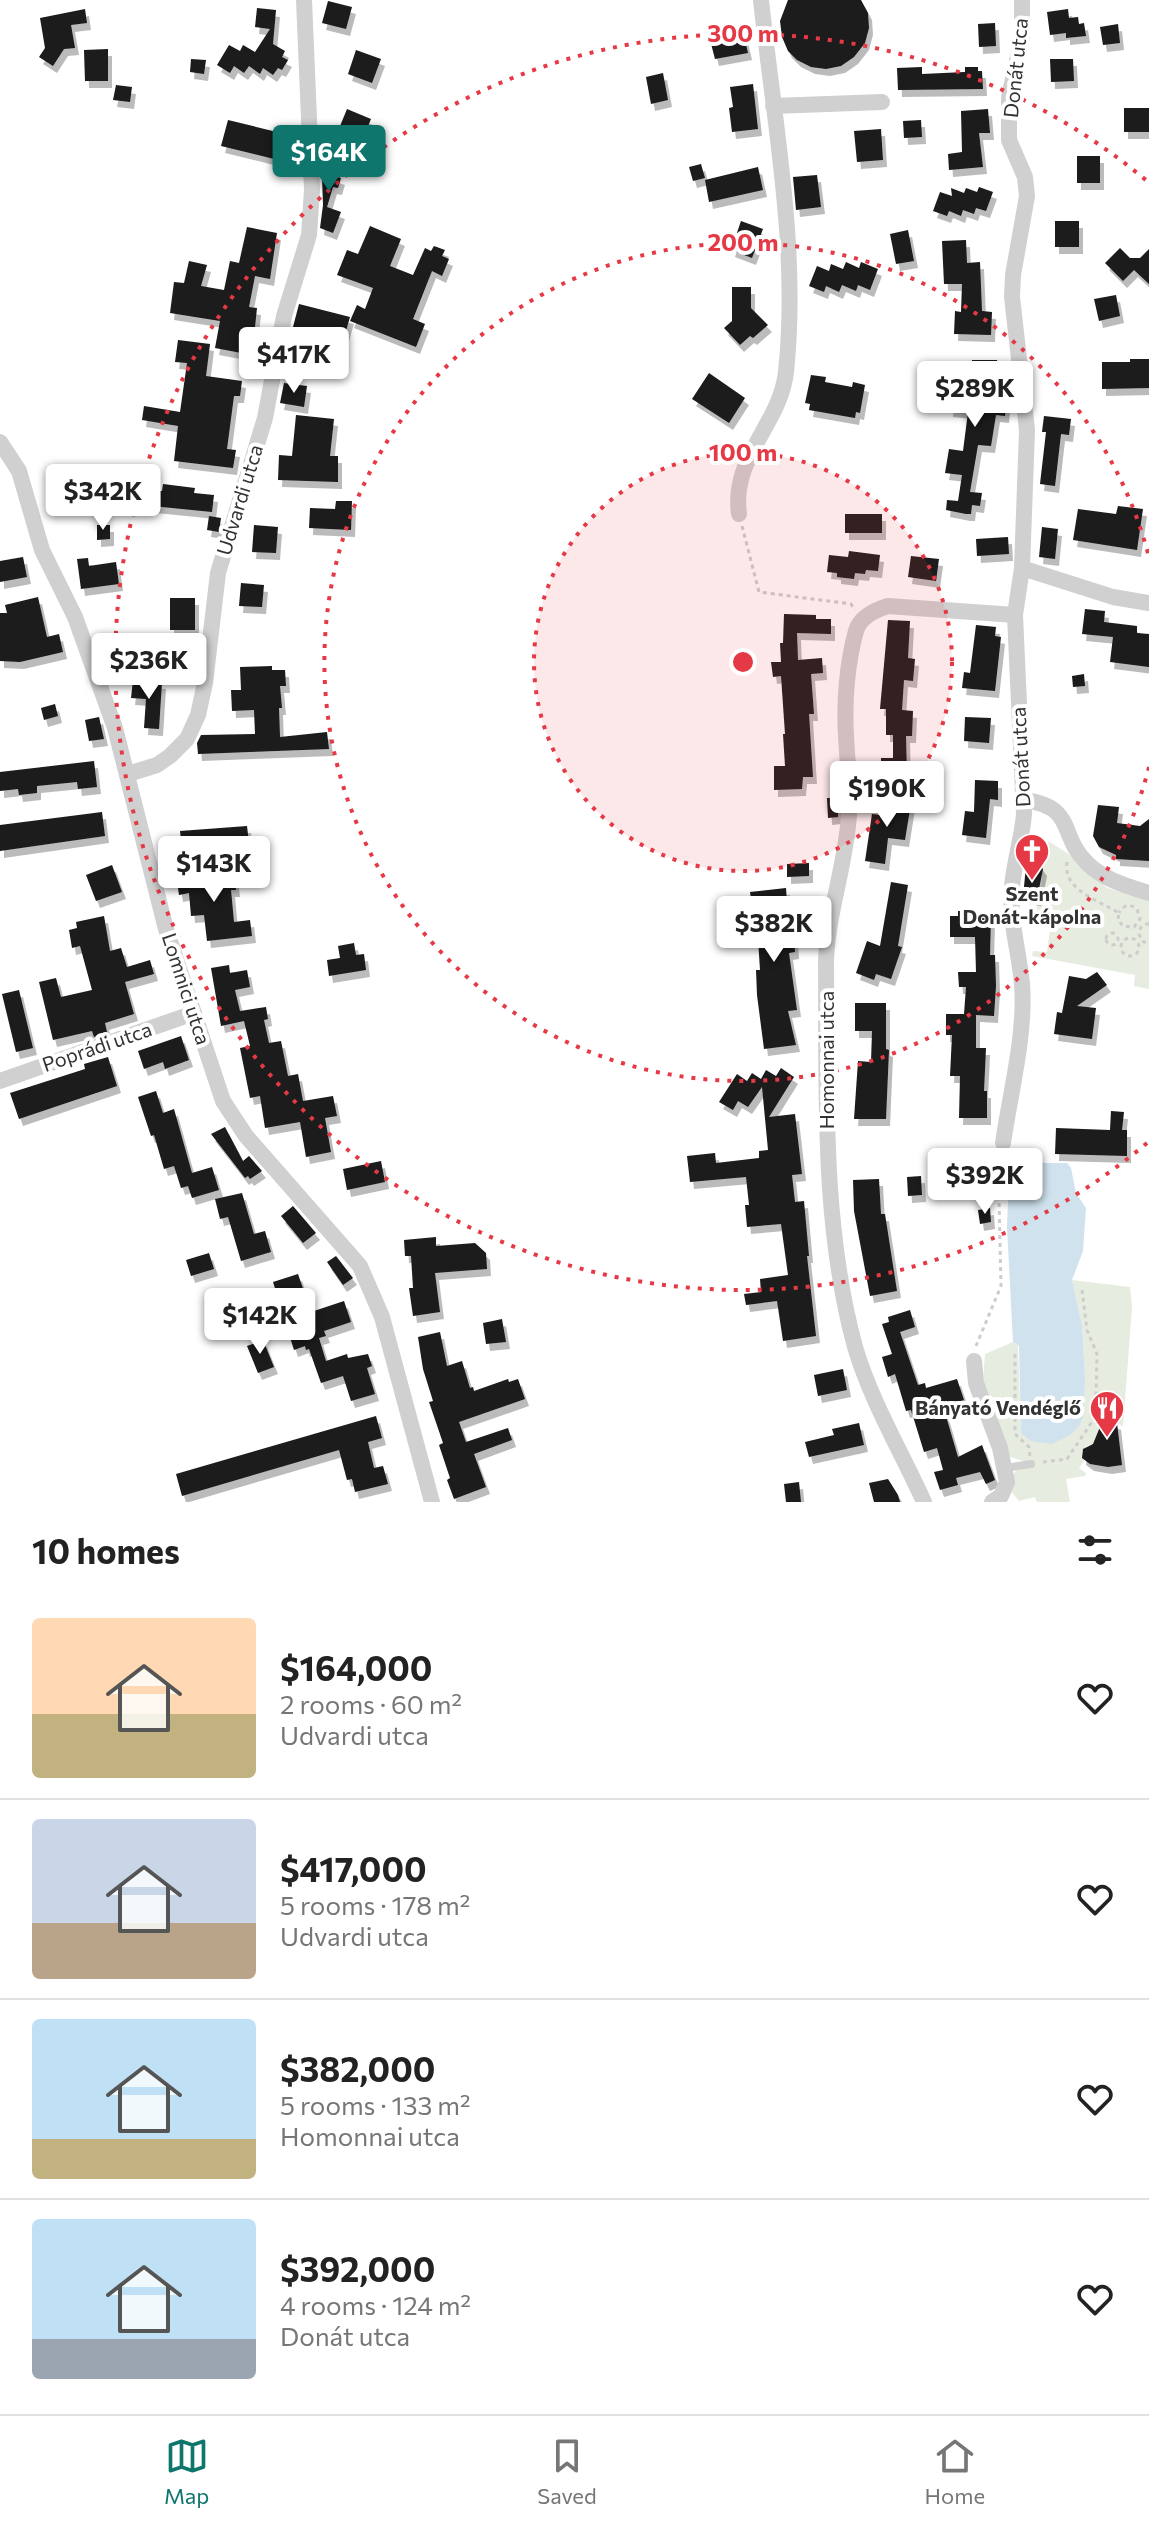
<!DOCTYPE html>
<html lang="en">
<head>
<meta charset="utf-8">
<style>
  body { margin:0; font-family:Commissioner,sans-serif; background:#f2f2f2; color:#222; height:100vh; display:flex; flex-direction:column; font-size:30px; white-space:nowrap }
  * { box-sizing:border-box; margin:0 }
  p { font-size:26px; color:#767676 }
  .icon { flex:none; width:44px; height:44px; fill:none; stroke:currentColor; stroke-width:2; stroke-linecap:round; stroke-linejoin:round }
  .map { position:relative; height:1502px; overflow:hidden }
  .panel { display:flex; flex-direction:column; background:#fff; flex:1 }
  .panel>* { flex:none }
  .price { position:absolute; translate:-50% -68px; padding:0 18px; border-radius:8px; background:#fff; color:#222; font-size:26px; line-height:52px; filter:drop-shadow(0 2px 4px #0008) }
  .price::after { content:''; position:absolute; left:50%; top:48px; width:24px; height:18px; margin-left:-12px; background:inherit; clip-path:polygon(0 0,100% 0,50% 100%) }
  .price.on { background:#0f766e; color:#fff }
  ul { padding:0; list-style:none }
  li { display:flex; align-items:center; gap:24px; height:200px; padding:0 32px }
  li+li { border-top:2px solid #e0e0e0 }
  li span { display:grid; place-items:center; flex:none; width:224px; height:160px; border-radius:8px; color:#555 }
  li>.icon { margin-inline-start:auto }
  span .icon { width:96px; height:96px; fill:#fffc; stroke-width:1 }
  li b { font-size:34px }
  h2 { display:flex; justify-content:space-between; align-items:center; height:96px; padding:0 32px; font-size:34px }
  .dock { display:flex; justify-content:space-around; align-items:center; height:112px; border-top:2px solid #e0e0e0; background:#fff; font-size:22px; color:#767676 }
  .dock a { display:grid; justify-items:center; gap:4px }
  .dock .on { color:#0f766e }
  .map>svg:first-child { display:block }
</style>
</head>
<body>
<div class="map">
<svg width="1149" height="1502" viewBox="0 0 1149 1502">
  <defs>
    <filter id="shadow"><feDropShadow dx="4" dy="7" stdDeviation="0" flood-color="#0004"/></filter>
  </defs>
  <rect width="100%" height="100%" fill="#fff"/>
  <!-- green -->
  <path fill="#e6ecdf" d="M1048 841 1072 856 1107 888 1149 900V989L1134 986 1135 975 1032 956 1033 951 1047 952 1051 922 1035 921 1040 915 1036 913C1038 896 1048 877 1037 861L1040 845Z
    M1072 1280 1130 1287 1132 1307 1123 1426 1104 1418 1093 1444 1086 1446 1082 1452 1084 1461 1079 1468 1086 1473 1085 1476 1066 1479 1070 1502H1037L1035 1497 1019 1501 1010 1490 1009 1480 1023 1461 1007 1456 983 1381 985 1354 1013 1342 1018 1345 1021 1433 1084 1414 1085 1377 1082 1325Z"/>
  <!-- water -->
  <path fill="#cfe2ee" d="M1022 1156 1045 1163H1067L1071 1168 1076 1193 1086 1208 1083 1251 1072 1280 1082 1325 1085 1377 1084 1414 1079 1426 1070 1435 1052 1444 1031 1441 1021 1433 1019 1346 1013 1342 1007 1227 1009 1178 1017 1159Z"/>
  <!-- building -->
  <path fill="#1a1a1a" filter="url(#shadow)" d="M788 0H861L868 13 869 28 865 43 854 57 841 66 826 69 811 67 797 60 788 51 782 37 780 21Z
    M328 1 352 7 346 29 322 23Z
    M257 8 276 10 273 44 285 51 282 57 288 60 282 70 278 68 273 75 263 68 260 74 249 66 244 73 234 66 230 73 217 65 229 45 240 51 243 45 255 52 270 29 255 27Z
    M85 9 87 23 71 25 75 48 64 49 53 66 39 57 45 48 40 18Z
    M1068 9 1069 18 1078 17 1079 24 1084 23 1086 36 1066 38V33L1050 35 1047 12Z
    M995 23 996 46 979 47 978 24Z
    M1118 24 1120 43 1103 45 1100 27Z
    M723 27 724 32 742 27 748 53 715 59 708 32Z
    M108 49V81H85L84 50Z
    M356 50 381 59 372 83 348 74Z
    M191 59 206 60 204 74 190 72Z
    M1050 59H1073L1074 81 1051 82Z
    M922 67V74L965 72V67H978V71H982L983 89 898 90 897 68Z
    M663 73 668 100 651 104 646 77Z
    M753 84 758 129 732 132 729 108 733 107 730 87Z
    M116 85 132 87 130 102 113 100Z
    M1124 108H1149V132H1124Z
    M347 109 371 119 362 141 338 131Z
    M988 109 990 133H979L983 167 949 170 948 154 962 152 961 111Z
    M228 120 281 133 274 159 221 146Z
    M921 120 922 137 904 138 903 121Z
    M881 129 883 160 857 162 854 131Z
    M321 148 335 153 328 174 341 178 338 188 333 187 327 207 341 212 333 233 320 228 323 205Z
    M1077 156H1100V183H1077Z
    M701 164 705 178 693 181 689 167Z
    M758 167 763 190 709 202 705 180Z
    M817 175 821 207 796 210 793 177Z
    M979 187 993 192 986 211 976 208 974 214 963 210 961 216 949 211 947 216 933 211 940 192 952 196 951 188 964 193 966 188 977 192Z
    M741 221 763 229 752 258 731 250Z
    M1055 221H1079V247H1055Z
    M370 226 401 239 390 266 413 275 425 248 431 251 434 246 445 250 442 256 449 259 442 276 432 271 413 319 425 324 416 347 350 321 357 305 365 309 373 288 337 275 347 250 358 254Z
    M247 227 277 233 270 279 255 276 249 307 257 308 252 355 215 348 220 321 170 313 174 282 184 283 189 261 207 265 201 286 224 290 230 261 239 263Z
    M908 230 914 261 896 264 890 234Z
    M966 240 967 263 980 262 982 311 992 312 991 335 954 334 955 311 961 312 962 284H944L942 241Z
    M1120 248 1130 258H1140L1149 249V284L1134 270 1123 281 1105 263Z
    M846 262 859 268 861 262 878 269 870 290 858 285 856 291 842 285 839 292 826 286 824 292 809 286 817 266 829 271 831 264 843 269Z
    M732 287H751V308L768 325 753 338 750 336 740 345 724 328 732 321Z
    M1116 295 1120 316 1099 321 1094 299Z
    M299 304 350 317 343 341 317 334 314 344 295 339 298 329 293 327Z
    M178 340 210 344 206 376 242 381 240 396H234L227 449 236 450 233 468 174 461 178 426 142 420 144 406 180 412 187 363 175 362Z
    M1130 359H1149V388L1102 389V362H1130Z
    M972 360H997V396L1007 397 1005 416 996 415 991 446 978 445 970 492 982 493 980 506 972 505 971 514H966L946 510 947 500 958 501 962 475 945 473 949 449 963 451 968 412 949 410 951 391 973 393Z
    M709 373 745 398 729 423 692 399Z
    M811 375 826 377 825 382 852 387 853 382 865 385 860 413 856 412 855 418 809 410 810 404 805 403Z
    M284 383 307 386 304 407 280 403Z
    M296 415 334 419 330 456H338V482L278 480 279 455 292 456Z
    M1044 416 1071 419 1069 435 1061 434 1055 486 1040 484 1046 432H1042Z
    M163 484 195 488 194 493 214 495 212 512 152 506 154 491H162Z
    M336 501H352L351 530 309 528 310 508 335 509Z
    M1118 506 1143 509 1137 550 1073 540 1078 509 1116 514Z
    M845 514H882V533H845Z
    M209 516 221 518 219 532 207 530Z
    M97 525H110V539L97 540Z
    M254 525 278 527 276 553 252 552Z
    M1042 527 1058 529 1055 559 1039 557Z
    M1008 537 1009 554 977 556 976 539Z
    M849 551 880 555 878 571 866 570 865 574 855 573 854 579 837 577V573L827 572 829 555 848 557Z
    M911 556 939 559 936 581 908 577Z
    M23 557 27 577 0 582V561Z
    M88 558 89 566 116 562 119 584 81 589 77 559Z
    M241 583 264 585 262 607 239 606Z
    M38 597 47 637 59 634 63 652 20 662 0 661V613H7L5 605Z
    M170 598H195V630H170Z
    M1085 609 1105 611 1104 622 1137 626V633L1149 634V667L1110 662 1113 637 1082 634Z
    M784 614 816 615V619H831V634L797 633 798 660 822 658 823 673 811 674 814 714H809L813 777H803L802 789 774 790V766H785L783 734H785L781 676 773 677 771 662H781L780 643H783Z
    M888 620 910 621 908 658 915 659 913 681 904 680 902 710 913 711 912 736H906L907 776H881V758H893V735H886V709H880Z
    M976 625 996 627 995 636 1001 637 995 691 962 688 964 672 970 673Z
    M159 652 183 654 181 675 157 673Z
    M272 666V670H285L286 686H280L282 708H279L280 737 327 732 329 749 198 754 197 743 201 735 255 734 254 710 232 711 231 690H241L240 667Z
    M1084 674 1085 686 1073 687 1072 676Z
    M133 680 162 682 159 729 144 728 146 699 131 698Z
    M55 704 58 716 44 720 41 708Z
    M99 717 104 739 89 741 85 720Z
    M965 717 991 718 989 743 964 741Z
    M94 761 97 787 78 789 77 782 37 786V793L19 795 18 789 0 791V772Z
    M975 780 998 781V800L990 799 986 838 962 835 965 811 974 812Z
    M827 798H838V817L828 818Z
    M882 798 911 803 905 840 888 838 885 864 865 861 872 814 880 815Z
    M1098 805 1119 807 1117 823 1140 826 1149 819V861L1116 859V855L1099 847 1093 836Z
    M102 812 105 836 0 851V825Z
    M247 826 249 843 182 850 180 831Z
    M1031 861H1037L1043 869 1037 899 1023 897 1026 866Z
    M809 863V876L787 877V864Z
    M112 865 122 892 96 901 86 875Z
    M205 871 206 876 234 873 236 890H231L234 922 250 920 252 936 207 941 204 915 191 916 189 893 179 895 176 875Z
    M891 882 908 885 898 946 902 947 891 979 876 974 874 980 856 973 867 941 880 946Z
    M786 888 787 902H795L796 919H793L795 952 789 953 797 1010 788 1011 796 1045 764 1049 757 995 756 970H760L757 923 746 924 744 907 752 906 750 892Z
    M958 911H981V915H991L990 955H995L996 986 994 1016 976 1015V1048H986L984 1091H987V1118H959L960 1076H950L952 1035H946V1014H964L966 987H959L958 972H976L975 937H950V916H958Z
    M104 916 110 951 121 948 127 967 150 960 154 974 125 982 134 1014 105 1023 107 1032 94 1037 92 1031 53 1040 39 982 56 978 61 997 92 990 80 946 72 948 69 930 77 928 76 922Z
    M354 943 356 955 364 954 366 970 329 976 327 960 340 958 338 946Z
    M229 965 230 973 247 970 250 987 235 990 240 1011 266 1007 268 1019 264 1020 269 1043 281 1041 288 1076 298 1074 303 1101 333 1096 337 1116 325 1118 331 1152 306 1157 300 1122 265 1128 260 1096 250 1098 240 1048 250 1046 244 1021 221 1026 211 968Z
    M1097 972 1107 985 1077 1006 1096 1008 1092 1039 1054 1034 1057 1012 1062 1013 1069 976 1086 979Z
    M19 990 33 1048 16 1052 2 994Z
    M855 1003H886V1049L889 1050 886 1119H854L858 1061 871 1062 872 1031H855Z
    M181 1036 189 1060 165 1069 163 1062 144 1069 138 1051Z
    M108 1057 117 1086 19 1119 10 1093 85 1069 84 1064Z
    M781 1068 794 1077 769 1117 795 1114 802 1174 792 1175 795 1202 804 1201 809 1256H807L816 1336 783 1341 777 1301 746 1305 744 1294 761 1292 760 1279 788 1275 781 1224 747 1227 745 1205H749L746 1177 690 1182 687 1156 715 1153 716 1163 759 1158V1151L768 1150 762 1087 748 1107 738 1101 733 1110 719 1102 737 1074 747 1081 752 1073 761 1079 766 1070 776 1076Z
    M156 1091 163 1113 174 1109 192 1173 212 1167 219 1190 192 1198 188 1186 181 1188 174 1166 164 1169 154 1135 151 1136 138 1097Z
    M1111 1111 1124 1112 1122 1130H1127V1156L1055 1154 1056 1128 1110 1130Z
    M225 1127 243 1161 249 1156 262 1171 250 1179 248 1176 245 1178 211 1134Z
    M381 1161 385 1182 347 1190 343 1169Z
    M982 1166 983 1187 969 1188 968 1167Z
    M921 1176 922 1195 908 1196 907 1177Z
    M879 1179 881 1214H885L897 1291 870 1296 854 1211 853 1180Z
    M242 1193 254 1234 265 1231 271 1252 241 1261 228 1217 220 1219 215 1199Z
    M293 1206 316 1233 303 1243 281 1216Z
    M990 1208 991 1222 980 1224 978 1210Z
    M436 1237V1246L475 1243 486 1253 487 1269 435 1273 440 1312 413 1316 409 1288H413L411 1256H405L404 1240Z
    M209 1253 214 1269 191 1276 186 1260Z
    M336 1256 353 1278 343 1285 327 1262Z
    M298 1274 311 1312 344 1301 351 1322 324 1331 326 1336 319 1338 326 1361 347 1354 348 1358 368 1354 372 1366 367 1368 375 1394 351 1401 343 1376 321 1383 309 1349 306 1350 305 1346 294 1350 288 1331 294 1329 284 1300 279 1301 273 1282Z
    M910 1310 915 1327 900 1332 918 1385 925 1383 926 1388 957 1379 964 1400 943 1406 958 1457 982 1445 995 1480 986 1484 980 1472 956 1478 958 1485 940 1490 934 1472 943 1470 937 1448 924 1452 911 1410 906 1411 895 1374 888 1377 882 1357 892 1354 882 1324 889 1322 888 1317Z
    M502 1319 506 1342 486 1344 483 1323Z
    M440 1332 447 1366 462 1361 470 1388 473 1387 474 1391 508 1379 509 1382 518 1379 525 1399 459 1422 466 1442 508 1428 512 1440 474 1454 486 1487 454 1499 447 1480 450 1478 439 1445 443 1443 429 1402 433 1401 423 1369 418 1337Z
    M263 1340 274 1367 258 1373 247 1346Z
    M843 1369 847 1390 818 1396 814 1375Z
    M376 1416 382 1438 368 1442 374 1468 383 1466 388 1484 355 1492 352 1479 347 1480 339 1450 182 1496 176 1474Z
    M1104 1417 1117 1423 1122 1465 1108 1467 1090 1464 1082 1458 1083 1449 1093 1444Z
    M859 1423 864 1445 809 1457 805 1442 834 1435 832 1429Z
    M888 1479 898 1495 900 1502H874L869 1483Z
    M799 1482 801 1502H786L784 1484Z"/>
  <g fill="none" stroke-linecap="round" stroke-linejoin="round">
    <!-- path -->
    <path stroke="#cdcdcd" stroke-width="3" stroke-dasharray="4 4" stroke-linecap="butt" d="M742 526 759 592 851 604 855 610
      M1034 861 1037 837
      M1067 862C1062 890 1100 901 1119 913L1118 920 1123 926 1134 927 1140 919 1137 909C1130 903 1123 905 1119 913
      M1149 923 1141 927 1139 934 1142 941 1149 944
      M1106 939a6 6 0 1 1 12 0a6 6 0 1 1-12 0Z
      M1121 947a9 9 0 1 1 18 0a9 9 0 1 1-18 0Z
      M976 1346 1001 1286 999 1199 1002 1159
      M1015 1354V1434L1029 1447 1030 1456
      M1043 1462 1067 1459 1094 1419 1096 1398 1097 1354 1087 1330 1082 1290"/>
    <!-- lane -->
    <path stroke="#d0d0d0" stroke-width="8" d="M1005 1468 1031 1464"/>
    <!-- street -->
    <path stroke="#d0d0d0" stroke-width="16" d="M773 106 882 102
      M0 442 19 471 42 550 75 617 115 728 166 929 223 1101 246 1136 360 1266 382 1317 432 1502
      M739 514C731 457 780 425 786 372 799 248 774 123 761 0
      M1022 568 1113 597 1149 603
      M128 774 157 765 170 756 187 739 198 715 205 683 218 573 265 418 284 316 309 235 312 190 304 0
      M1024 800C1077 807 1058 835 1087 863 1104 880 1127 886 1149 893
      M0 1081 194 1013
      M1003 1143C1010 1094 1026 1034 1022 984 1019 951 1009 921 1012 887 1014 862 1022 839 1024 814L1015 615 1022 568 1027 430 1012 297 1013 275 1027 196 1025 177 1009 140V97L1022 38V0
      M974 1361 976 1383 1000 1448 1007 1482 1001 1496 992 1502
      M924 1502C901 1451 871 1401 855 1347 821 1222 827 1088 826 960 828 911 846 864 849 815 851 788 847 761 846 735 844 702 847 663 856 631 860 617 875 610 888 606L1015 615"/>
  </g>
  <!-- distance rings -->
  <circle cx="743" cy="662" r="209" fill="#e63946" fill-opacity=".12"/>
  <g fill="none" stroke="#e63946" stroke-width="4" stroke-dasharray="4 8">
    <circle cx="743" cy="662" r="209"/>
    <path d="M1149 767A419 419 0 1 1 1149 557"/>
    <path d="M1147 1143A628 628 0 1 1 1147 181"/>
  </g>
  <!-- icons -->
  <defs>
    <g id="church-pin" transform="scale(1.8)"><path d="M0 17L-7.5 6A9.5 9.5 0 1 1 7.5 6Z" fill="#e63946" stroke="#fff"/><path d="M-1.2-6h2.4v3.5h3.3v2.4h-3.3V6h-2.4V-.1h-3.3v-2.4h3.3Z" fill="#fff"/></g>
    <g id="restaurant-pin" transform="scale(1.8)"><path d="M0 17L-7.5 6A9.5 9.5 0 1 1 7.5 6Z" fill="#e63946" stroke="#fff"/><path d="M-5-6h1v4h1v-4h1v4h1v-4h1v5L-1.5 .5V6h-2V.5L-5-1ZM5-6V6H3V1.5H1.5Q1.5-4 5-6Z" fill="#fff"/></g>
  </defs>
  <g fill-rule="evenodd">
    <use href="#church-pin" x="1032" y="851"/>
    <use href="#restaurant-pin" x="1107" y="1408"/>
  </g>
  <g text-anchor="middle" stroke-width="8" stroke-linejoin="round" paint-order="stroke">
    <!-- street labels -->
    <g font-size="20" fill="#333" stroke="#fff">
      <text transform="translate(1016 68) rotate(-84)" y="7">Donát utca</text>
      <text transform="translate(240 500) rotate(-73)" y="7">Udvardi utca</text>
      <text transform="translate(1021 757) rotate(-93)" y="7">Donát utca</text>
      <text transform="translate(186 989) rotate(72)" y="7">Lomnici utca</text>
      <text transform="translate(97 1047) rotate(-19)" y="7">Poprádi utca</text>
      <text transform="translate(827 1060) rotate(-90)" y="7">Homonnai utca</text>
    </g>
    <!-- poi labels -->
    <g font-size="20" font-weight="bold" fill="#333" stroke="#fff">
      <text x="1032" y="901">Szent<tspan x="1032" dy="23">Donát-kápolna</tspan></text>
      <text x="1081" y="1415" text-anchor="end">Bányató Vendéglő</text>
    </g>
  </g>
  <circle cx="743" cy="662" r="12" fill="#e63946" stroke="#fff" stroke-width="4"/>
  <g font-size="24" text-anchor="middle" font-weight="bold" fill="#e63946" stroke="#fff" stroke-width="8" stroke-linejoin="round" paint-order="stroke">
    <text x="743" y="42">300 m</text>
    <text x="743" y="251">200 m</text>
    <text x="743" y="461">100 m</text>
  </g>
</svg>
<b class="price on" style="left:329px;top:193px">$164K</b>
<b class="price" style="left:294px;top:395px">$417K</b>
<b class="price" style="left:975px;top:429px">$289K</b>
<b class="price" style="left:103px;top:532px">$342K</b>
<b class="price" style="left:149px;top:701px">$236K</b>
<b class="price" style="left:887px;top:829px">$190K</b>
<b class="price" style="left:214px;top:904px">$143K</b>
<b class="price" style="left:774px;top:964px">$382K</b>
<b class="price" style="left:985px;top:1216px">$392K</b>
<b class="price" style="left:260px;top:1356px">$142K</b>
</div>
<section class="panel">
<h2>10 homes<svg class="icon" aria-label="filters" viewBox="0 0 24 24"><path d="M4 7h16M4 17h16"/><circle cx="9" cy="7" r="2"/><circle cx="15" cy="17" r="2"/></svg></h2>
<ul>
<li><span style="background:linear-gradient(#ffd9b3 60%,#c2b280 0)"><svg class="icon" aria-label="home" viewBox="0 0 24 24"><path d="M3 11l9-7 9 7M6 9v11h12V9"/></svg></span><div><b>$164,000</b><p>2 rooms · 60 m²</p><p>Udvardi utca</p></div><svg class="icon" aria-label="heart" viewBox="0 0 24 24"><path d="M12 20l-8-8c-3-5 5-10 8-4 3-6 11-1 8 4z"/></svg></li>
<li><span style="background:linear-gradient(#c9d6e8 65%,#b9a48a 0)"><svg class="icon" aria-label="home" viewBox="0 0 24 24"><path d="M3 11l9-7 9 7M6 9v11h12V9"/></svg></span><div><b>$417,000</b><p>5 rooms · 178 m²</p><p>Udvardi utca</p></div><svg class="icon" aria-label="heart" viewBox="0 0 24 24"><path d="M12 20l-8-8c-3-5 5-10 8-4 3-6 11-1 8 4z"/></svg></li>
<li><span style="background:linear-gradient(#bfe0f5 75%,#c2b280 0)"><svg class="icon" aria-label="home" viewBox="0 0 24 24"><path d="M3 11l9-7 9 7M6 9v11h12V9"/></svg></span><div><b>$382,000</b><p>5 rooms · 133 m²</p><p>Homonnai utca</p></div><svg class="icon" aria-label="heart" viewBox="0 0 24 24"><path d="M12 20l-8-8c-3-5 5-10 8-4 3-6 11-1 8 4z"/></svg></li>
<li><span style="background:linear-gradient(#bfe0f5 75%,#9aa5b1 0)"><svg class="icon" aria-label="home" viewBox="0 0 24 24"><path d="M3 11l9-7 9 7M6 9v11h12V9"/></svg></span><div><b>$392,000</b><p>4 rooms · 124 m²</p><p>Donát utca</p></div><svg class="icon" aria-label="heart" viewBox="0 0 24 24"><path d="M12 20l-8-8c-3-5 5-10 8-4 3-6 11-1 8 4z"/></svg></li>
</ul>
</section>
<nav class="dock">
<a class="on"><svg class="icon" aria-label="map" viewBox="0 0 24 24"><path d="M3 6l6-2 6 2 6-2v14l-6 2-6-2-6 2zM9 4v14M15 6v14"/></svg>Map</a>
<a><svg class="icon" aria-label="saved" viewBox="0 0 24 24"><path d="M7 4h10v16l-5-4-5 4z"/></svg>Saved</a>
<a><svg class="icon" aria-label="home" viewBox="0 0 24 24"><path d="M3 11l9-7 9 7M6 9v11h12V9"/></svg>Home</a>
</nav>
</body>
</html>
